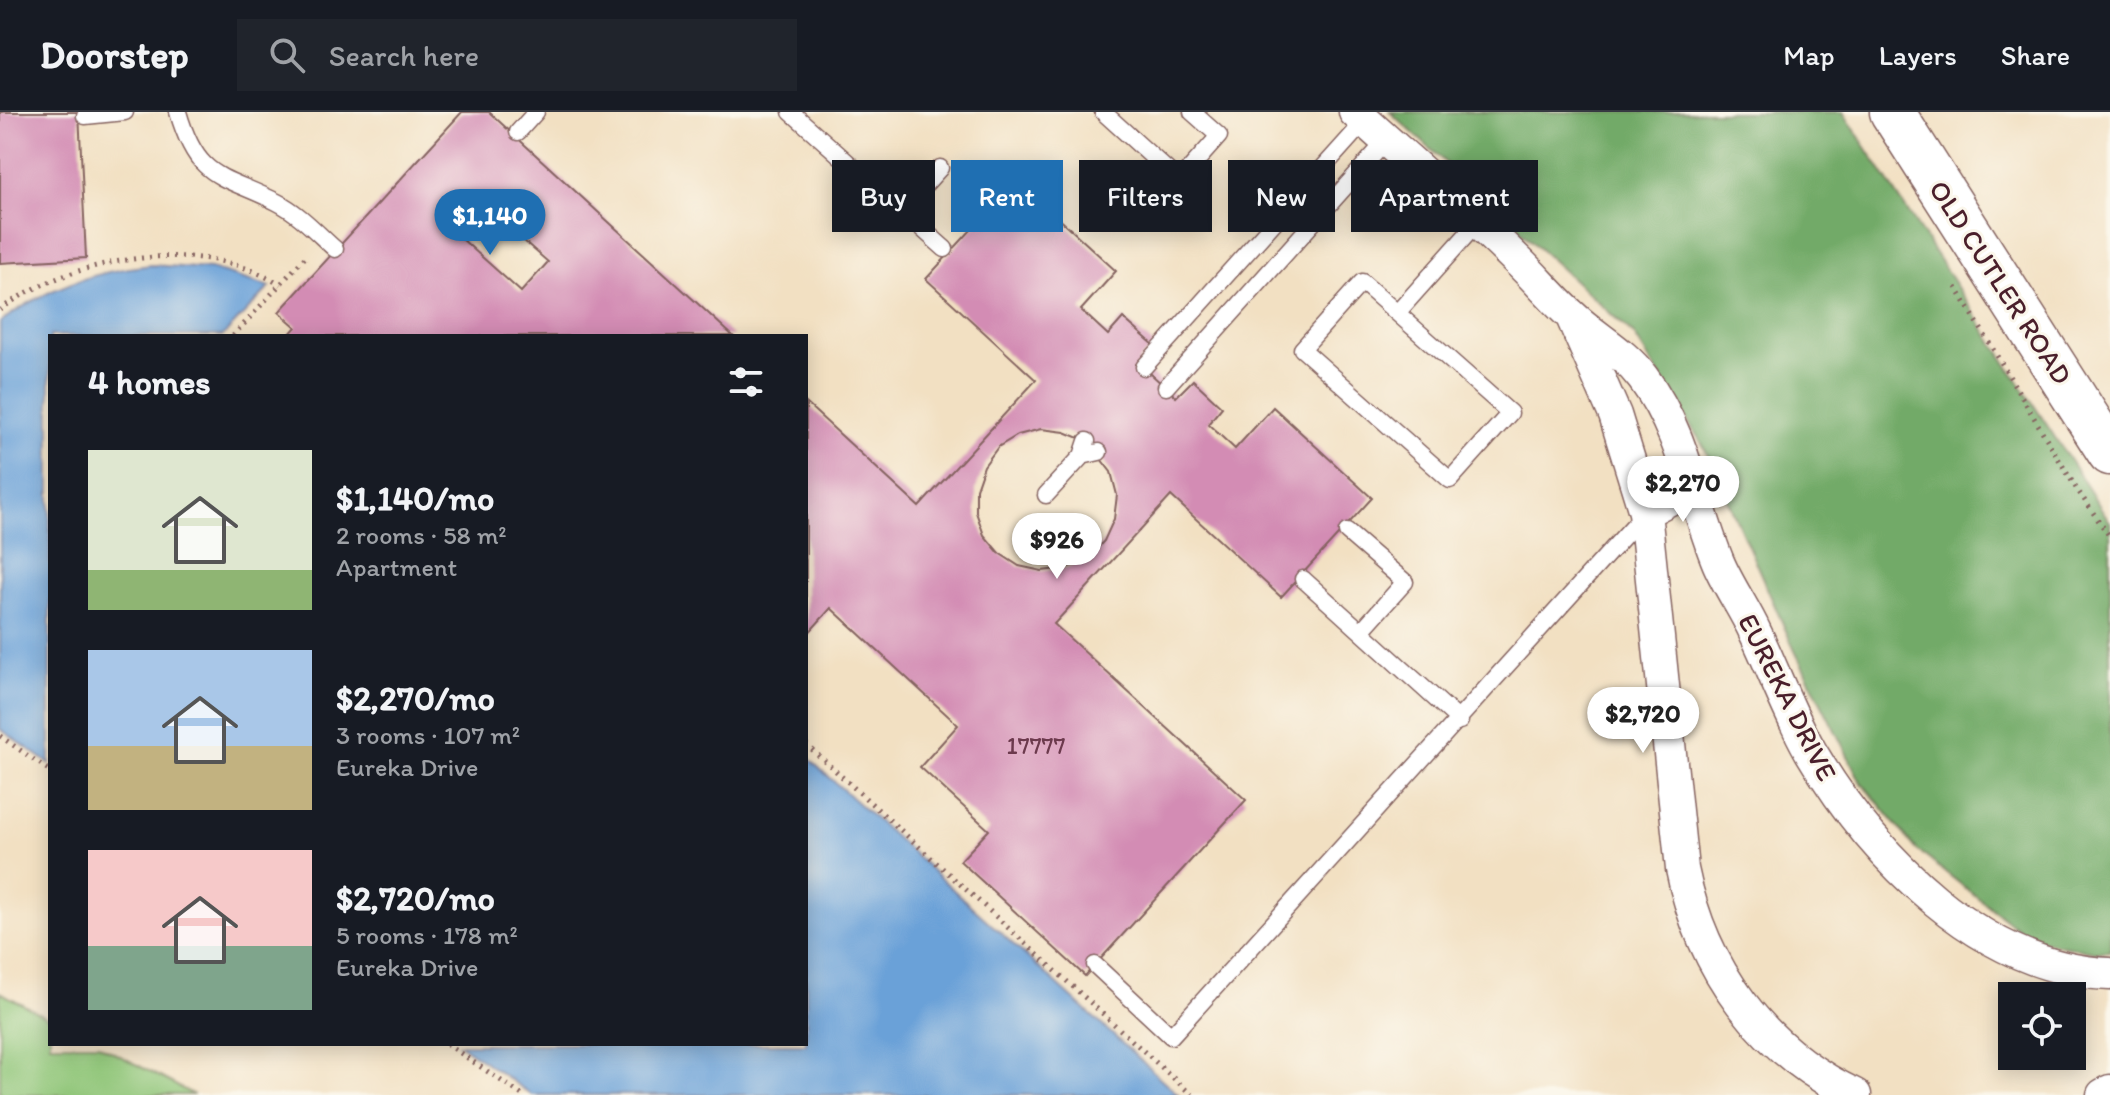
<!DOCTYPE html>
<html lang="en">
<head>
<meta charset="utf-8">
<style>
  body { margin:0; font-family:Itim,sans-serif; background:#20242c; color:#f1f3f6; height:100vh; display:flex; flex-direction:column; font-size:30px; white-space:nowrap }
  * { box-sizing:border-box; margin:0 }
  p { font-size:26px; color:#9ea1a6 }
  .icon { flex:none; width:44px; height:44px; fill:none; stroke:currentColor; stroke-width:2; stroke-linecap:round; stroke-linejoin:round }
  .map { position:relative; flex:1; overflow:hidden }
  .panel { position:absolute; left:48px; top:222px; width:760px; height:712px; display:flex; flex-direction:column; background:#171b24; border-radius:0px; box-shadow:0 4px 20px #0003 }
  .panel>* { flex:none }
  .banner { position:absolute; left:832px; top:48px; width:760px; height:72px; display:flex; gap:16px }
  .buttons { position:absolute; left:1998px; top:870px; display:grid; gap:16px }
  .buttons a { display:grid; place-items:center; width:88px; height:88px; border-radius:0px; background:#171b24; box-shadow:0 4px 20px #0003; font-size:40px }
  .price { position:absolute; translate:-50% -68px; padding:0 18px; border-radius:28px; background:#fff; color:#222; font-size:26px; line-height:52px; filter:drop-shadow(0 2px 4px #0008) }
  .price::after { content:''; position:absolute; left:50%; top:48px; width:24px; height:18px; margin-left:-12px; background:inherit; clip-path:polygon(0 0,100% 0,50% 100%) }
  .price.active { background:#1f6fb2; color:#fff }
  ul { padding:0; list-style:none }
  li { display:flex; align-items:center; gap:24px; height:200px; padding:0 40px }
  li span { display:grid; place-items:center; flex:none; width:224px; height:160px; border-radius:0px; color:#555 }
  li>.icon { margin-inline-start:auto }
  span .icon { width:96px; height:96px; fill:#fffc; stroke-width:1 }
  li b { font-size:34px }
  h2 { display:flex; justify-content:space-between; align-items:center; height:96px; padding:0 40px; font-size:34px }
  .chip { padding:0 28px; border-radius:0px; background:#171b24; box-shadow:0 4px 20px #0003; font-size:28px; line-height:72px }
  .chip.active { background:#1f6fb2; color:#fff }
  header { display:flex; align-items:center; gap:48px; box-sizing:border-box; height:112px; padding:0 40px; background:#171b24; border-bottom:2px solid #363941 }
  header strong { font-size:38px }
  nav { display:flex; gap:44px; margin-inline-start:auto; font-size:28px }
  .search { width:560px; height:72px; background:#20242c; display:flex; align-items:center; gap:20px; box-sizing:border-box; padding:0 28px; border-radius:0px; color:#9ea1a6; font-size:30px }
  .map>svg:first-child { display:block }
</style>
</head>
<body>
<header>
<strong>Doorstep</strong>
<div class="search"><svg class="icon" aria-label="search" viewBox="0 0 24 24"><circle cx="10" cy="10" r="6"/><path d="M15 15l6 6"/></svg>Search here</div>
<nav><a>Map</a><a>Layers</a><a>Share</a></nav>
</header>
<div class="map">
<svg width="2110" height="983" viewBox="0 0 2110 983">
  <rect width="100%" height="100%" fill="#fbf7ec"/>
  <filter id="ink" filterUnits="userSpaceOnUse"><feTurbulence type="fractalNoise" baseFrequency=".0125" numOctaves="2"/><feDisplacementMap in="SourceGraphic" scale="16" xChannelSelector="R" yChannelSelector="G"/><feConvolveMatrix kernelMatrix="1 2 1 2 8 2 1 2 1" color-interpolation-filters="sRGB"/></filter>
  <filter id="wash" filterUnits="userSpaceOnUse"><feTurbulence type="fractalNoise" baseFrequency=".006" numOctaves="4" result="noise"/><feDisplacementMap in="SourceGraphic" scale="32" xChannelSelector="R" yChannelSelector="G"/><feGaussianBlur stdDeviation="1.8" result="paint"/><feColorMatrix in="noise" values="0 0 0 0 0 0 0 0 0 0 0 0 0 0 0 0 0 1.4 0 .05"/><feComposite in="paint" operator="in"/></filter>
  <g filter="url(#wash)">
    <rect width="100%" height="100%" fill="#f2e0c2"/>
    <!-- green -->
    <path fill="#8ec577" stroke="#6c7251" stroke-width="2" d="M0 880 50 907V932H98L194 983H0Z"/>
    <!-- forest -->
    <path fill="#72aa68" stroke="#5e644a" stroke-width="2" d="M1390 0H1843L2110 410V839L2096 840 2031 827 1917 738 1861 670 1795 539 1704 335 1634 223Z"/>
    <!-- water -->
    <path fill="#6ba1d8" stroke="#5a6082" stroke-width="2" d="M151 153 211 157 270 175 223 224H50V652L0 617V210C46 176 94 159 151 153Z
      M806 644 1179 983H532L459 932H806Z"/>
    <g id="blocks">
      <!-- building -->
      <path fill="#d38cb4" fill-rule="evenodd" d="M0 0H79L86 146 0 151Z
        M462 0H489L733 224H288L296 215 279 200ZM489 98 548 150 521 180 463 128Z
        M1017 68 1116 159 1081 198 1108 223 1123 206 1154 233 1138 250 1176 285 1193 268 1222 295 1208 312 1235 337 1273 295 1372 386 1281 485 1171 384 1054 512 1246 688 1085 864 960 749 989 718 920 655 958 613 831 496 806 524V291L919 395 1036 268 926 167ZM1041 317 1065 320 1087 329 1111 360 1117 383 1114 407 1104 429 1088 446 1066 456 1042 459 1019 454 999 441 984 423 976 400V377L984 354 998 335 1018 323Z"/>
    </g>
  </g>
  <g filter="url(#ink)">
    <use href="#blocks" fill-opacity="0" stroke="#856360" stroke-width="2"/>
    <g fill="none" stroke-linecap="round" stroke-linejoin="round">
      <!-- lane casing -->
      <g stroke="#856360" stroke-width="19">
        <path id="lane" d="M178 0C198 69 221 62 277 90 299 101 317 121 335 137
          M791 0 945 137
          M1103 0 1179 69 1219 24 1192 0
          M85 4 125 0
          M518 20 536 0
          M902 98 940 56
          M1362 170 1510 301 1450 368 1302 237Z
          M1397 201 1478 110
          M1144 255 1365 9
          M1166 275 1387 28
          M1087 329 1082 344 1099 340
          M1046 383 1082 344
          M1347 420 1405 470 1361 519
          M1303 467 1460 609
          M1095 853 1171 924 1645 401"/>
      </g>
      <!-- street casing -->
      <g stroke="#856360" stroke-width="35">
        <path id="street" d="M1355 0C1409 49 1464 96 1516 147 1535 165 1552 186 1571 203 1595 226 1623 239 1643 266 1684 321 1693 389 1718 450 1728 474 1744 496 1755 520 1774 559 1789 602 1811 640 1872 743 1981 858 2110 862
          M1573 207 1615 303 1645 400 1682 757C1702 857 1762 939 1855 983
          M1645 400 1694 374
          M2103 983 2110 979"/>
      </g>
      <!-- secondary casing -->
      <g stroke="#856360" stroke-width="47">
        <path id="secondary" d="M1892 0 2110 341"/>
      </g>
      <!-- path -->
      <path stroke="#856360" stroke-width="5" stroke-dasharray="2 6" stroke-linecap="butt" d="M1956 175 2076 376 2110 425
        M0 198C69 145 204 122 280 173
        M233 224 308 142
        M0 624 50 659
        M806 632 1192 983
        M447 932 522 983"/>
      <!-- lane -->
      <use href="#lane" stroke="#fff" stroke-width="16"/>
      <!-- street -->
      <use href="#street" stroke="#fff" stroke-width="32"/>
      <!-- secondary -->
      <use href="#secondary" stroke="#fff" stroke-width="44"/>
    </g>
  </g>
  <g text-anchor="middle" stroke-width="6" stroke-linejoin="round" paint-order="stroke">
    <!-- number labels -->
    <g font-size="24" fill="#6c3a4d">
      <text x="1036" y="642">17777</text>
    </g>
    <!-- street labels -->
    <g font-size="28" fill="#4a1f2b" stroke="#fbf7ec">
      <text transform="translate(2001 170) rotate(57)" y="10">OLD CUTLER ROAD</text>
      <text transform="translate(1788 585) rotate(63)" y="10">EUREKA DRIVE</text>
    </g>
  </g>
</svg>
<div class="buttons">
<a><svg class="icon" aria-label="locate" viewBox="0 0 24 24"><circle cx="12" cy="12" r="6"/><path d="M12 2v4M12 18v4M2 12h4M18 12h4"/></svg></a>
</div>
<b class="price active" style="left:490px;top:145px">$1,140</b>
<b class="price" style="left:1683px;top:412px">$2,270</b>
<b class="price" style="left:1057px;top:469px">$926</b>
<b class="price" style="left:1643px;top:643px">$2,720</b>
<div class="banner">
<a class="chip">Buy</a>
<a class="chip active">Rent</a>
<a class="chip">Filters</a>
<a class="chip">New</a>
<a class="chip">Apartment</a>
</div>
<section class="panel">
<h2>4 homes<svg class="icon" aria-label="filters" viewBox="0 0 24 24"><path d="M4 7h16M4 17h16"/><circle cx="9" cy="7" r="2"/><circle cx="15" cy="17" r="2"/></svg></h2>
<ul>
<li><span style="background:linear-gradient(#dfe7d0 75%,#8fb573 0)"><svg class="icon" aria-label="home" viewBox="0 0 24 24"><path d="M3 11l9-7 9 7M6 9v11h12V9"/></svg></span><div><b>$1,140/mo</b><p>2 rooms · 58 m²</p><p>Apartment</p></div></li>
<li><span style="background:linear-gradient(#a9c7e8 60%,#c2b280 0)"><svg class="icon" aria-label="home" viewBox="0 0 24 24"><path d="M3 11l9-7 9 7M6 9v11h12V9"/></svg></span><div><b>$2,270/mo</b><p>3 rooms · 107 m²</p><p>Eureka Drive</p></div></li>
<li><span style="background:linear-gradient(#f6c9c9 60%,#7fa58c 0)"><svg class="icon" aria-label="home" viewBox="0 0 24 24"><path d="M3 11l9-7 9 7M6 9v11h12V9"/></svg></span><div><b>$2,720/mo</b><p>5 rooms · 178 m²</p><p>Eureka Drive</p></div></li>
</ul>
</section>
</div>
</body>
</html>
